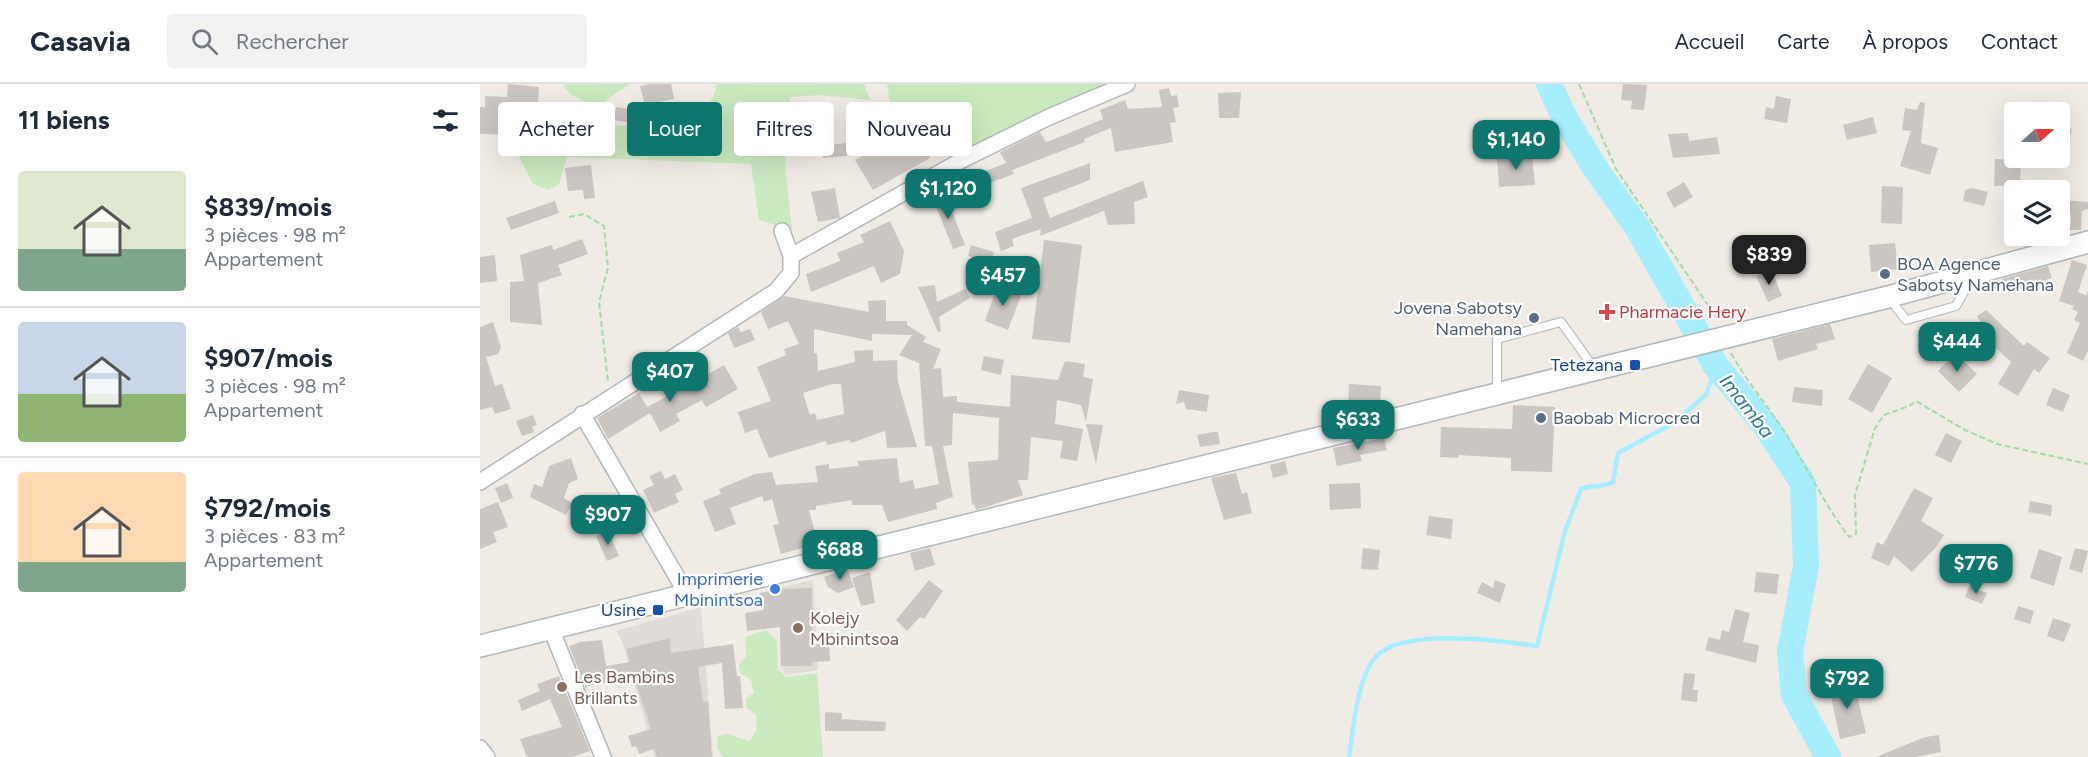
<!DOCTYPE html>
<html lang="fr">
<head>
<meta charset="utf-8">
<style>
  body { margin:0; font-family:Figtree,sans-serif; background:#f2f2f3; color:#1f2937; height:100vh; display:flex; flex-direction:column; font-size:22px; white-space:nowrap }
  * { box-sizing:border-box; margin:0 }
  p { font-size:20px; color:#747a83 }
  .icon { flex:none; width:33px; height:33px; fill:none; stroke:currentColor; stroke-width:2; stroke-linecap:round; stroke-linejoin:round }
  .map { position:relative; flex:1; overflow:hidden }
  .sheet { display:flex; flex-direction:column; background:#fff; width:480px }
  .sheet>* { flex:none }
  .top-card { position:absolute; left:18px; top:18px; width:570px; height:54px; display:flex; gap:12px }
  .needle { width:39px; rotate:69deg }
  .buttons { position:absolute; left:1524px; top:18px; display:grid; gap:12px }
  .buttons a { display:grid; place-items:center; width:66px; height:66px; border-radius:6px; background:#fff; box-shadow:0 6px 24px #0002; font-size:30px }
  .price { position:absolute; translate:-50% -51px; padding:0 14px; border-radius:12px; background:#0f766e; color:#fff; font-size:20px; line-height:39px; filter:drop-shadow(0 2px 3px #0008) }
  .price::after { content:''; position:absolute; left:50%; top:36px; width:18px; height:14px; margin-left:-9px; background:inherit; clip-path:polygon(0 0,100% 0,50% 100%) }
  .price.on { background:#222; color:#fff }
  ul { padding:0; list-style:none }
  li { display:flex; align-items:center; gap:18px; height:150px; padding:0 18px }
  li+li { border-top:2px solid #e0e1e3 }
  li span { display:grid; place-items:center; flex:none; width:168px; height:120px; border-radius:6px; color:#555 }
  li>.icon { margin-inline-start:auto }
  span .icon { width:72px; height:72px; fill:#fffc; stroke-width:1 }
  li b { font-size:26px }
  h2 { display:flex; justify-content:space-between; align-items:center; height:72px; padding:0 18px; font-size:26px }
  .tag { padding:0 21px; border-radius:6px; background:#fff; box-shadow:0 6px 24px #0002; font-size:21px; line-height:54px }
  .tag.on { background:#0f766e; color:#fff }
  header { display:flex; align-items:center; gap:36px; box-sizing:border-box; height:84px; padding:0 30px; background:#fff; border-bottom:2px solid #e0e1e3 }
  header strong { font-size:28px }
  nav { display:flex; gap:33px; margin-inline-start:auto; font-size:21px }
  .search { width:420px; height:54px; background:#f2f2f3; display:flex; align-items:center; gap:15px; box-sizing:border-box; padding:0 21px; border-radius:6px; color:#747a83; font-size:22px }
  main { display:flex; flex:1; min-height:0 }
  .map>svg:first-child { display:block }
</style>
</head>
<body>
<header>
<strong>Casavia</strong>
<div class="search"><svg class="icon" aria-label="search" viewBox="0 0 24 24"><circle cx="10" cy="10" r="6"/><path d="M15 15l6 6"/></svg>Rechercher</div>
<nav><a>Accueil</a><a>Carte</a><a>À propos</a><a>Contact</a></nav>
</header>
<main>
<section class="sheet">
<h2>11 biens<svg class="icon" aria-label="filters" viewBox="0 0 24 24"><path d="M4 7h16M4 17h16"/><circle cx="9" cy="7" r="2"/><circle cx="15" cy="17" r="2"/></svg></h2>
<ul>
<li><span style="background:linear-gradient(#dfe7d0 65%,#7fa58c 0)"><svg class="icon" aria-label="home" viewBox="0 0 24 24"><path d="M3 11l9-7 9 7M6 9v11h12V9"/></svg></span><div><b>$839/mois</b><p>3 pièces · 98 m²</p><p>Appartement</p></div></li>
<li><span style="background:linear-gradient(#c9d6e8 60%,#8fb573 0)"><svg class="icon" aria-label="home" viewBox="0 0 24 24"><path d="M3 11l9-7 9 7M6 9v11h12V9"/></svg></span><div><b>$907/mois</b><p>3 pièces · 98 m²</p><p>Appartement</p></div></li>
<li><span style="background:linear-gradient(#ffd9b3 75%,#7fa58c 0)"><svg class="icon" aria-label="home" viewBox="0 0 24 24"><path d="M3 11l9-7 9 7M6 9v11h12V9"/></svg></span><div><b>$792/mois</b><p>3 pièces · 83 m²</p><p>Appartement</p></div></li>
</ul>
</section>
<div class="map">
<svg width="1608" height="673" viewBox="0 0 1608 673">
  <rect width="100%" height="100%" fill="#f0ebe5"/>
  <!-- industrial -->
  <path fill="#dfdbd7" d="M221 523 233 673H175L143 560 136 547Z"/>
  <!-- education -->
  <path fill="#e2dcd6" d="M333 496 338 586 306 591 300 583V504Z"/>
  <!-- green -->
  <path fill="#cae9c0" d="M83 0H150L116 23 90 10Z
    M237 0H384L390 16 342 11 310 13 305 82 312 146 279 136 271 80 87 73 79 100 68 106 52 99 31 56 53 40 80 42 210 41 233 14Z
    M407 0H634L471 75 452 44 412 33Z
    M286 546 297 557 298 584 305 593 337 589 343 673H243L237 664 238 652 246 650 270 657 277 645 276 631 266 623V614L274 609 271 596 260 589 259 581 266 572 265 553Z"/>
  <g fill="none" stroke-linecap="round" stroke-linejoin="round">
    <!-- stream -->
    <path stroke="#a6eeff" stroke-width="4.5" d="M869 673C873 645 877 599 893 576 917 542 1021 557 1057 562L1085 447 1101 405C1113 400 1123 404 1133 398L1138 369 1194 339 1226 311 1236 282"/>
    <!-- river -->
    <path stroke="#a6eeff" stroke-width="26" d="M1069 0 1083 31 1115 84 1157 143 1236 282 1285 341 1323 399 1326 482 1310 568 1314 611 1348 673"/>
  </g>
  <!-- building -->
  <path fill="#cbc6c2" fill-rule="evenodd" d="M28 0 59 3 57 35 41 33 40 51 0 50V23H5V12L27 13Z
    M170 0H191L194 15 165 21 160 2Z
    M1143 0 1167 1 1164 26 1151 25 1152 17 1141 16Z
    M689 4 691 12 697 11 699 23 693 24 696 38 690 39 693 58 635 68 631 44 604 55 605 58 532 86 534 90 482 109 478 98 526 79 520 68 560 48 566 58 577 54 623 35 620 26 645 16 648 25 682 23 679 6Z
    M761 8 759 34H739L738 9Z
    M1296 12 1311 15 1307 39 1284 35 1286 23 1294 25Z
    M1440 18 1445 19 1441 59 1458 64 1450 91 1420 82 1431 47 1422 46 1425 24 1437 26Z
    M136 23 153 26 150 39 134 36Z
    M1393 33 1397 49 1367 56 1363 41Z
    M479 37 484 55 472 58 466 41Z
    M1580 42 1592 45 1584 79H1580Z
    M433 44 450 74 393 106 375 76Z
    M1208 49 1209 57 1237 53 1240 70 1193 74 1188 50Z
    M366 59 367 72 343 74 342 62Z
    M1052 71 1055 101 1019 103 1017 74Z
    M1515 75 1541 76 1540 102H1514Z
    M610 79V96L563 114 570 134 663 97 668 113 654 118 655 140 628 141 624 127 560 152 561 145 532 155 534 162 521 167 515 148 552 134 541 104Z
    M111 81 115 114 104 115 103 106 88 107 85 84Z
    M1204 98 1213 113 1194 124 1186 109Z
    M1402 102 1423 103 1422 140 1401 139Z
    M355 104 360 134 338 138 331 108Z
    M1491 104 1508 108 1504 122 1483 117 1485 106Z
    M464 107 485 161 473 165 452 112Z
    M1580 116 1608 118V125L1602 127 1601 146H1590L1591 129 1580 132Z
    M75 117 79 129 31 146 26 134Z
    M410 137 424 167 420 190 401 199 394 182 331 208 326 190 360 177 357 169 384 158 380 151Z
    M102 155 108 170 78 181 82 191 58 199 62 241 30 238V198L44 197 40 171 72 161 73 166Z
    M564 156 602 161 590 259 552 255Z
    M1415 159 1418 185 1391 188 1389 161Z
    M491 161 514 168 511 178 488 172Z
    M15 171 17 197 0 199V173Z
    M1592 176 1607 181 1598 208 1606 211 1608 207V267L1603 277 1587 269 1600 239 1594 236 1598 228 1592 225 1594 222 1579 217Z
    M1568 182 1572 194 1524 209 1521 195Z
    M1291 185 1302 212 1288 218 1276 192Z
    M518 200 542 209 528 246 505 237Z
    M455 201 457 218 485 205 490 214 459 233 461 247 458 248 438 203Z
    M304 212 389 228 388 217 406 216V237H427V241L446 253 443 258 461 265 453 285 461 284 463 313 477 312V318L530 323 531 291 578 296 585 277 605 280 603 293 613 295 606 338 601 321 577 316 575 340 603 345 597 377 580 374 583 357 551 353 548 396H538L543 411 496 426 494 420 492 421 488 378 518 376 519 334 473 329 472 361 463 362 473 413 456 419 457 425 408 438 402 421H372V416L336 422V426H329L338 460 301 470 293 441 299 440 292 415 284 418 282 412 250 424 256 440 235 448 223 417 241 410 239 405 275 390 292 388 296 401 338 398 335 382 349 380V385L379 382 377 377 417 374 420 399 433 396 435 405 459 400 452 362H445L439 279 419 271 432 251 392 250V257L334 245V269H337L338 287 375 278 374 267 393 266V277L417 276 418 298 437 363 407 364 405 347 371 359 370 356 347 361 346 357 289 374 277 345 265 349 258 328 291 317 277 283 306 271 304 265 319 260 308 237 288 245 281 228ZM352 300H361L364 330 337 336 335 329 330 331 323 309Z
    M1506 226 1544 262 1547 258 1570 274 1559 289 1554 285 1538 312 1518 300 1531 278 1501 250 1505 246 1497 232Z
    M13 238 21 263 18 270 6 273 15 302 22 300 31 325 15 330 12 323 0 326V243Z
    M1350 240 1355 255 1336 260 1338 265 1298 277 1292 255Z
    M258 243 261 248 270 245 275 256 254 264 248 249Z
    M1475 269 1497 290 1479 308 1458 287Z
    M504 272 524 276 521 291 501 286Z
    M1388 280 1412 294 1392 329 1368 315Z
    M244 281 258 305 226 323 222 316 196 330 200 337 180 348 170 329 128 355 117 334 159 309 167 323 194 309 190 303 212 291 216 297Z
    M869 300 901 302 900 322 868 320Z
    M1314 303 1343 306 1342 322 1312 318Z
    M1573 304 1590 311 1583 328 1566 321Z
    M699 306 729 311 727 328 706 325 704 318 696 320Z
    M1033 321 1075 323 1072 388 1031 387V374L978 371V374L960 373 961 343 1032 345Z
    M53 331 57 341 52 343 54 348 42 352 36 337Z
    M606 340 623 341 616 380Z
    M733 348H738L740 360 720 363 717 351Z
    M1466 349 1482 357 1471 379 1455 371Z
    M904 354 907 366 880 371 882 377 857 382 853 364Z
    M91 374 98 395 89 399 84 414 92 419 86 431 50 413 54 400 62 403 69 382Z
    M805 377 808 390 793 394 790 381Z
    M181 387 185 395 195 390 203 406 195 410 199 418 174 429 163 406 174 401 169 392Z
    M756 389 762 410 767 408 772 429 744 436 731 394Z
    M27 399 33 414 21 419 15 404Z
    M880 399 881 424 850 426 849 400Z
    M1434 404 1453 414 1441 437 1464 451 1457 462 1432 488 1414 472 1409 482 1391 474 1397 458 1403 461Z
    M1550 417 1572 421 1571 432 1548 428Z
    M18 418 28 443 13 448 17 458 0 465V425Z
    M949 432 973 435 971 455 946 451Z
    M128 447 139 472 127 477 116 452Z
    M450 464 455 481 435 487 430 469Z
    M883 464 900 466 898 486 881 485Z
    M1595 464 1608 467 1602 489 1589 485Z
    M1559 465 1582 473 1574 502 1550 494Z
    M367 485 374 503 358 509 348 503 344 493Z
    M390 488 395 519 381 522 372 494Z
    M1276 488 1299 490 1297 510 1274 508Z
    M449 496 463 507 444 535 440 533 427 547 416 536Z
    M1015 496 1026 500 1020 519 997 509 1002 498 1013 504Z
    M1489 502 1507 509 1502 520 1485 513Z
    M332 504V556L349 555 350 577 332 578V582H301L300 543 267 547 265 529 284 526 280 509 299 505Z
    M1538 522 1554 527 1550 540 1534 535Z
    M1255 525 1270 529 1263 558 1279 561 1276 579 1225 566 1229 553 1240 556 1242 546 1249 548Z
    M1573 534 1591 540 1584 558 1567 552Z
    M190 554 191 569 253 560 257 592H260L263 624 245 625 242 579 218 583 223 618 228 617 232 673H177L174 665 159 670 156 662 152 663 148 652 171 645 154 593 107 602 106 605 89 562 100 558 122 556 126 582 150 578 146 565Z
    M1204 589 1215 590 1213 606H1218L1217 618 1201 616Z
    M79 592 110 667 92 673H47L40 655 82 643 70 615 42 627 38 616 60 607 57 600Z
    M1374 598 1386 649 1360 655 1349 603Z
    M345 628 362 629V635L406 638 405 647H345Z
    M1459 651 1461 668 1436 673H1396L1445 653Z"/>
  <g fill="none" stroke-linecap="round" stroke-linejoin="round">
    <!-- lane casing -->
    <g stroke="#b3b8bb" stroke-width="10">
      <path id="lane" d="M1409 214 1426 236 1476 222 1491 195
        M1017 307V255L1081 238 1114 284"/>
    </g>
    <!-- street casing -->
    <g stroke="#b3b8bb" stroke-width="18">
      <path id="street" d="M311 172 482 76 569 33 647 0
        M102 330 208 512
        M0 398 296 207 311 189V172L302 147
        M71 545 123 673
        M0 664 7 673"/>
    </g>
    <!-- secondary casing -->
    <g stroke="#b1b8bb" stroke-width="24">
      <path id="secondary" d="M0 562 1408 213 1608 158"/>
    </g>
    <!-- path -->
    <path stroke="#a2dca3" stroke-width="2" stroke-dasharray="6 3" stroke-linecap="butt" d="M1099 0 1136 85 1238 236
      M89 133 104 130 124 142 128 184 119 218 128 298
      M1251 269C1267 298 1288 322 1306 350 1327 384 1345 421 1369 453L1376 450 1375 411 1395 344 1404 331 1429 322 1436 317 1483 345 1517 360 1608 380"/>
    <!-- lane -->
    <use href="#lane" stroke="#fff" stroke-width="8"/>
    <!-- street -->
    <use href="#street" stroke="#fff" stroke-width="15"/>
    <!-- secondary -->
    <use href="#secondary" stroke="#fff" stroke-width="21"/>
  </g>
  <!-- markers -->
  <g fill="#5c6f8a" stroke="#fff" stroke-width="2">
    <circle cx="1405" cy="190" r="6"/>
    <circle cx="1054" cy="234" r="6"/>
    <circle cx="1061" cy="334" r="6"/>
  </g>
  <path fill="#e0444e" stroke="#fff" stroke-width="2" d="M1124 219h6v6h6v6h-6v6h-6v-6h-6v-6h6z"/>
  <g fill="#1a4fb4" stroke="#fff" stroke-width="2">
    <rect x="1149" y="275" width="12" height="12" rx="3"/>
    <rect x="172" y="520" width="12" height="12" rx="3"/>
  </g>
  <circle fill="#3f7fe0" stroke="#fff" stroke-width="2" cx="295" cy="505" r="6"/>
  <g fill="#8d6e63" stroke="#fff" stroke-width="2">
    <circle cx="318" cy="544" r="6"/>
    <circle cx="82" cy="603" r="6"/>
  </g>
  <g text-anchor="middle" stroke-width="4.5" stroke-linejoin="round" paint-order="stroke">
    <!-- service labels -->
    <g font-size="18" fill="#4e5e75" stroke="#fff" text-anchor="start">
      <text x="1417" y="186">BOA Agence<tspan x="1417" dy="21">Sabotsy Namehana</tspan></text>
      <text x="1042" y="230" text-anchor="end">Jovena Sabotsy<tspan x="1042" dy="21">Namehana</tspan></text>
      <text x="1073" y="340">Baobab Microcred</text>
    </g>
    <!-- health labels -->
    <g font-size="18" fill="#be3a42" stroke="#fff" text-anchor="start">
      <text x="1139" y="234">Pharmacie Hery</text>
    </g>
    <!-- transit labels -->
    <g font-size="18" fill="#164399" stroke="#fff" text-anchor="end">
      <text x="1143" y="287">Tetezana</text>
      <text x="166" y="532">Usine</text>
    </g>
    <!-- shop labels -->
    <g font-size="18" fill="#366cbe" stroke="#fff" text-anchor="end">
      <text x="283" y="501">Imprimerie<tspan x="283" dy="21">Mbinintsoa</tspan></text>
    </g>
    <!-- education labels -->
    <g font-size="18" fill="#785e54" stroke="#fff" text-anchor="start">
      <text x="330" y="540">Kolejy<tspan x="330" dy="21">Mbinintsoa</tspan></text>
      <text x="94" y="599">Les Bambins<tspan x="94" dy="21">Brillants</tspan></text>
    </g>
    <!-- water labels -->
    <g font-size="20" font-style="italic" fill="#317994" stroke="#fff">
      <text transform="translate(1267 322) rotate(52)" y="7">Imamba</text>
    </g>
  </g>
</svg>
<div class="buttons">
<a><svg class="needle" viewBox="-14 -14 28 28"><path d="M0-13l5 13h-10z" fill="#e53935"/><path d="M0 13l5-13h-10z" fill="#747a83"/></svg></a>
<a><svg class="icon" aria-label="layers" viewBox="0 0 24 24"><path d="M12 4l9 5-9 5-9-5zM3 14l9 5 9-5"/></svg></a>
</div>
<b class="price" style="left:1036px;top:87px">$1,140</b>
<b class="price" style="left:468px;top:136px">$1,120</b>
<b class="price on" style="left:1289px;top:202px">$839</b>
<b class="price" style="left:523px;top:223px">$457</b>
<b class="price" style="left:1477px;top:289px">$444</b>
<b class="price" style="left:190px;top:319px">$407</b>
<b class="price" style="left:878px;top:367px">$633</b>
<b class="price" style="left:128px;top:462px">$907</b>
<b class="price" style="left:360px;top:497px">$688</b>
<b class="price" style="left:1496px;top:511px">$776</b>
<b class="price" style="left:1367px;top:626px">$792</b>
<div class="top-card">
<a class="tag">Acheter</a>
<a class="tag on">Louer</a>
<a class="tag">Filtres</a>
<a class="tag">Nouveau</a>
</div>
</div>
</main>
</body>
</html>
